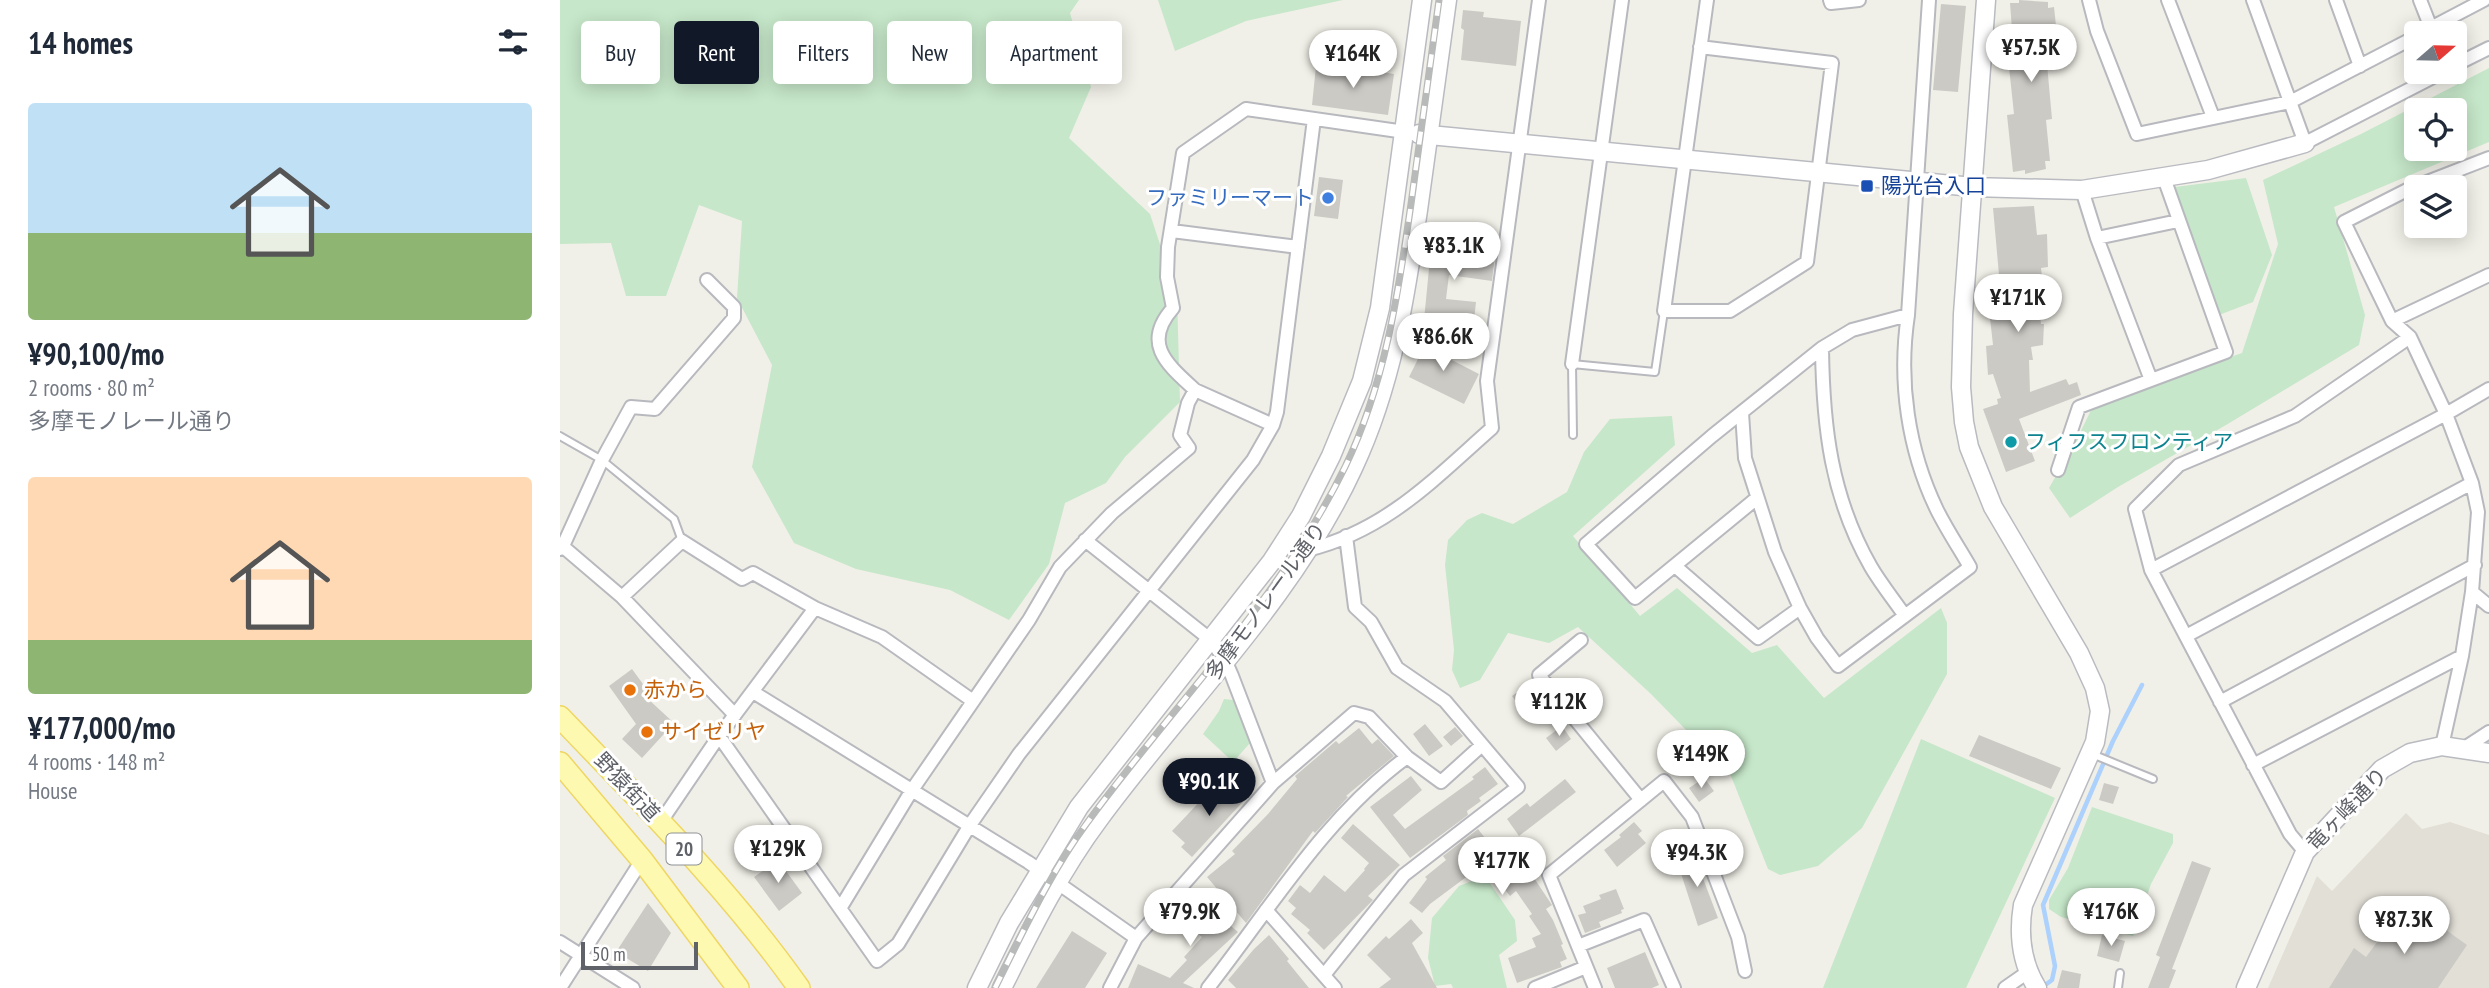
<!DOCTYPE html>
<html lang="en">
<head>
<meta charset="utf-8">
<style>
  body { margin:0; font-family:"PT Sans Narrow","Noto Sans JP",sans-serif; background:#f2f2f3; color:#1f2937; height:100vh; display:flex; flex-direction:column; font-size:26px; white-space:nowrap }
  * { box-sizing:border-box; margin:0 }
  p { font-size:23px; color:#747a83 }
  .icon { flex:none; width:38px; height:38px; fill:none; stroke:currentColor; stroke-width:2; stroke-linecap:round; stroke-linejoin:round }
  .map { position:relative; flex:1; overflow:hidden }
  .panel { display:flex; flex-direction:column; background:#fff; width:560px }
  .panel>* { flex:none }
  .hud { position:absolute; left:21px; top:21px; width:665px; height:63px; display:flex; gap:14px }
  .needle { width:46px; rotate:70deg }
  .tools { position:absolute; left:1844px; top:21px; display:grid; gap:14px }
  .tools a { display:grid; place-items:center; width:63px; height:63px; border-radius:7px; background:#fff; box-shadow:0 4px 18px #0003; font-size:35px }
  .scale { position:absolute; left:21px; bottom:18px; width:117px; box-sizing:border-box; padding-left:7px; border:4px solid #5f6268; border-top:0; font-size:19px; line-height:24px; white-space:nowrap; color:#5f6268; -webkit-text-stroke:5px #fff; paint-order:stroke }
  .price { position:absolute; translate:-50% -60px; padding:0 16px; border-radius:24px; background:#fff; color:#222; font-size:23px; line-height:46px; filter:drop-shadow(0 2px 4px #0008) }
  .price::after { content:''; position:absolute; left:50%; top:42px; width:21px; height:16px; margin-left:-10px; background:inherit; clip-path:polygon(0 0,100% 0,50% 100%) }
  .price.active { background:#111827; color:#fff }
  ul { padding:0; list-style:none }
  li { display:grid; align-content:center; gap:14px; height:371px; padding:0 28px }
  li span { display:grid; place-items:center; height:217px; border-radius:7px; color:#555 }
  li>.icon { margin-inline-start:auto }
  span .icon { width:126px; height:126px; fill:#fffc; stroke-width:1 }
  li b { font-size:30px }
  h2 { display:flex; justify-content:space-between; align-items:center; height:84px; padding:0 28px; font-size:30px }
  .pill { padding:0 24px; border-radius:7px; background:#fff; box-shadow:0 4px 18px #0003; font-size:24px; line-height:63px }
  .pill.active { background:#111827; color:#fff }
  main { display:flex; flex:1; min-height:0 }
  .map>svg:first-child { display:block }
</style>
</head>
<body>
<main>
<section class="panel">
<h2>14 homes<svg class="icon" aria-label="filters" viewBox="0 0 24 24"><path d="M4 7h16M4 17h16"/><circle cx="9" cy="7" r="2"/><circle cx="15" cy="17" r="2"/></svg></h2>
<ul>
<li><span style="background:linear-gradient(#bfe0f5 60%,#8fb573 0)"><svg class="icon" aria-label="home" viewBox="0 0 24 24"><path d="M3 11l9-7 9 7M6 9v11h12V9"/></svg></span><div><b>¥90,100/mo</b><p>2 rooms · 80 m²</p><p>多摩モノレール通り</p></div></li>
<li><span style="background:linear-gradient(#ffd9b3 75%,#8fb573 0)"><svg class="icon" aria-label="home" viewBox="0 0 24 24"><path d="M3 11l9-7 9 7M6 9v11h12V9"/></svg></span><div><b>¥177,000/mo</b><p>4 rooms · 148 m²</p><p>House</p></div></li>
</ul>
</section>
<div class="map">
<svg width="1929" height="988" viewBox="0 0 1929 988">
  <rect width="100%" height="100%" fill="#f1f0e8"/>
  <!-- education -->
  <path fill="#e1dfd6" d="M1846 813 1862 829 1890 822 1929 835V988H1708L1757 876 1772 891Z"/>
  <!-- green -->
  <path fill="#c6e7c9" fill-rule="evenodd" d="M0 0H519L510 13 531 87 509 138 590 214 617 296 620 402 565 457 546 483 505 503 489 564 449 620 390 590 296 569 234 543 192 467 212 365 177 298 182 221 139 205 106 296H66L51 243 0 244Z
    M598 0H783L686 21 615 51Z
    M1929 68V142L1774 207 1805 315 1799 345 1666 425 1558 487 1510 518 1489 488 1516 441 1534 404 1682 353 1718 244 1703 180 1801 134ZM1857 110H1895V149H1857Z
    M1686 178 1712 255 1693 302 1659 315 1615 187Z
    M1112 416 1115 445 1013 536 1080 616 1117 588 1192 653 1217 645 1264 698 1381 608 1387 623V674L1302 828 1258 866 1220 875 1208 869 1171 776 1091 694 1018 627 989 643 948 633 920 680 900 688 892 670 894 650 885 565 888 540 907 520 922 513 953 524 1007 492 1024 452 1050 419Z
    M664 699 673 700 690 743 673 762 643 734 659 711Z
    M1361 739 1495 798 1406 988H1263Z
    M1532 807 1613 834V843L1591 884 1573 936 1501 917 1489 909V900L1508 868Z
    M925 876 955 920 957 941 939 955 947 988H893L891 984 875 986 868 958 872 918 899 886Z"/>
  <g fill="none" stroke-linecap="round" stroke-linejoin="round">
    <!-- stream -->
    <path stroke="#acd1fd" stroke-width="4.5" d="M1481 988 1492 980 1495 966 1483 905 1553 741 1582 685"/>
  </g>
  <!-- building -->
  <path fill="#cccac5" d="M1459 0 1488 2V8L1494 7 1497 35H1493L1495 63 1487 64 1492 119 1486 120 1490 161H1485L1486 169 1465 174V170L1453 172 1447 115 1454 114 1448 58 1454 57 1450 3H1459Z
    M1381 4 1406 6 1398 92 1373 90Z
    M903 10 924 12 923 17 961 21 956 66 901 60 904 30 901 28Z
    M756 66 791 69 790 67 834 74 828 115 752 105Z
    M759 177 783 180 778 219 754 216Z
    M1474 206 1477 235 1487 234 1488 267 1481 268 1483 285H1477L1481 324H1484L1483 345 1471 347 1473 360H1469L1470 392 1506 379 1509 385 1517 382 1521 395 1459 419 1475 461 1446 472 1423 409 1438 404 1437 399 1441 398 1433 374 1428 375 1426 346 1433 345 1430 318H1438L1435 286H1440L1433 208Z
    M871 248 935 256 932 281 889 275 886 299 916 302 914 320 887 317 886 322 864 320Z
    M862 342 885 345 884 356 919 374 904 404 849 377 860 355Z
    M72 669 91 695 87 698 114 723 82 758 62 739 76 724 49 686Z
    M969 684 981 699 975 704 978 708 967 716 952 696Z
    M865 724 883 746 869 756 853 734Z
    M1002 726 1011 739 996 751 986 738Z
    M895 727 903 736 891 746 883 737Z
    M799 728 812 744 818 739 834 756 786 796 788 797 755 833 753 831 686 923 647 877 675 854 672 851 708 814 737 779 735 776 776 741 779 744Z
    M1419 735 1501 768 1491 789 1409 756Z
    M925 767 938 784 919 798 921 801 907 811 908 815 850 858 810 807 851 776 862 790 833 815 845 829 914 779 912 777Z
    M1144 778 1154 791 1139 802 1129 788Z
    M1005 779 1016 792 959 836 947 819 967 803 970 807Z
    M673 780 689 795 632 857 621 847 625 843 612 831 644 797 652 804Z
    M1544 783 1559 787 1553 804 1539 800Z
    M1074 822 1082 831 1078 834 1086 843 1057 867 1044 850 1061 837 1059 835Z
    M793 824 840 865 808 896 813 900 764 950 747 933 750 930 731 914 736 908 728 901 740 885 750 893 764 875 785 892 805 870 804 869 809 863 781 838Z
    M918 829 943 861 965 844 983 867 972 875 992 905 986 909 993 920 1003 944 1001 945 1007 959 1000 962 1002 967 957 983 948 958 976 947 972 938 981 934 969 916 972 914 956 891 950 896 925 863 870 904 862 913 849 903 867 879 865 877 886 860 883 856Z
    M1133 852 1158 918 1138 926 1116 858Z
    M218 860 242 893 219 911 194 877Z
    M1632 861 1651 868 1612 969 1616 970 1609 988H1588L1600 957 1596 955Z
    M1056 889 1064 909 1061 910 1062 913 1039 922 1041 927 1025 933 1018 915 1026 913 1023 906 1041 899 1039 895Z
    M635 896 678 932 623 983 634 988H568L578 964 610 978 627 960 624 957 642 937 618 916Z
    M1847 902 1907 945 1878 988H1769L1794 948 1806 957Z
    M88 903 111 933 88 971 56 952Z
    M851 919 863 933 852 943 877 988H819L831 979 807 955 826 936 829 939Z
    M512 931 547 953 525 988H476Z
    M709 935 729 959 727 961 749 988H676L668 980 694 949Z
    M1542 935 1565 941 1559 962 1537 956Z
    M1085 952 1099 985 1092 988H1055L1047 968Z
    M1502 970 1521 974 1519 988H1497Z"/>
  <g fill="none" stroke-linecap="round" stroke-linejoin="round">
    <!-- lane casing -->
    <g stroke="#b8b9be" stroke-width="10">
      <path id="lane" d="M1013 435 1012 364 1095 372 1104 311
        M0 436 42 460 114 519 122 541
        M1532 754 1593 779
        M1558 988 1560 973"/>
    </g>
    <!-- street casing -->
    <g stroke="#b8b9be" stroke-width="16">
      <path id="street" d="M1270 0 1271 3 1299 0
        M1529 0 1537 31 1577 134 1730 102 1857 36
        M1608 0 1653 117
        M1693 0 1745 143 1883 72
        M1776 0 1800 66
        M1860 0 1871 28
        M1861 33 1924 0
        M1140 47 1272 63 1247 262 1170 311H1104L1147 0
        M1895 65 1929 48
        M1522 190 1537 238 1591 380 1666 352 1604 178
        M612 231 738 247
        M1537 238 1618 221
        M1832 321 1929 275
        M1262 348C1263 427 1271 497 1311 567 1321 584 1334 600 1345 616
        M1012 364 1062 0
        M635 390C608 365 581 344 613 308L607 277 608 247 623 153 686 109 845 132
        M1182 413 1185 458 1215 552 1240 608 1257 638 1278 666 1410 567C1399 548 1387 530 1377 510 1348 450 1338 381 1348 315L1369 0
        M1498 470 1519 407 1591 380
        M1197 498 1075 598 1026 544 1152 436 1262 348 1292 330 1348 315
        M525 540 651 640 665 660 672 676 713 783
        M0 544 62 597 175 715
        M0 549 3 546 42 460 71 407 95 409 174 318V307L147 280
        M747 550C826 531 874 479 932 428L927 381 979 0
        M1115 566 1198 638 1240 608
        M1591 570 1886 414 1929 389
        M1912 592 1929 606
        M62 597 122 541 182 579 193 573 255 608 322 637 413 701
        M1626 636 1912 483
        M1021 640 979 675 1081 800
        M193 692 468 862 576 938
        M1660 702 1915 565
        M159 736 317 961 338 944 410 825 459 754 693 460 713 425 717 412 754 119
        M1882 746 1902 656 1912 592 1918 512 1912 483 1886 414 1850 337 1832 321 1784 222 1849 189 1929 158
        M1903 749 1929 732
        M1693 765 1902 656
        M100 823 159 736 255 608
        M1745 852 1730 834 1591 570 1575 509 1619 465 1735 416 1850 337
        M281 907 352 790 469 620 500 567 552 513 629 448 620 435 628 403 635 390 713 425
        M706 910 775 988
        M0 942 73 988
        M1018 946 1084 920 1114 988
        M764 975 844 875 958 787 885 701 837 668 811 622 795 607 786 536
        M0 988 82 860
        M550 988 576 938 713 783 794 713 809 717 847 757 881 782 922 745
        M648 988C710 909 765 817 847 757
        M975 988 1026 967
        M1035 988 989 875 1104 781 1132 817 1178 937 1185 971
        M1445 988 1468 972"/>
    </g>
    <!-- secondary casing -->
    <g stroke="#b9bbc1" stroke-width="21">
      <path id="secondary" d="M1426 0 1403 314 1401 387 1404 422 1409 447 1433 507 1519 653 1535 688 1540 711 1535 742 1463 905C1458 935 1461 962 1477 988
        M859 134 1413 187 1522 190 1648 170 1745 143
        M417 988 449 923 519 807 712 561 741 516 771 456 802 381 820 308 862 0
        M442 988C471 930 500 871 539 819 624 703 732 600 793 468 832 385 845 299 858 210 868 140 877 70 887 0
        M1686 988 1745 852 1822 769 1850 753 1882 746 1929 753"/>
    </g>
    <!-- primary casing -->
    <g stroke="#eed664" stroke-width="24">
      <path id="primary" d="M0 717C83 804 170 890 239 988
        M0 763 82 860 178 988"/>
    </g>
    <!-- lane -->
    <use href="#lane" stroke="#fff" stroke-width="6"/>
    <!-- street -->
    <use href="#street" stroke="#fff" stroke-width="12"/>
    <!-- secondary -->
    <use href="#secondary" stroke="#fff" stroke-width="18"/>
    <!-- primary -->
    <use href="#primary" stroke="#fdf9b1" stroke-width="21"/>
    <!-- rail casing -->
    <g stroke="#b8b9b9" stroke-width="7">
      <path id="rail" d="M435 988C463 932 490 873 527 823 613 705 720 600 785 467 825 384 838 295 851 204 860 136 870 68 879 0"/>
    </g>
    <!-- rail -->
    <use href="#rail" stroke="#fff" stroke-width="4.5" stroke-dasharray="13" stroke-linecap="butt"/>
  </g>
  <!-- markers -->
  <rect fill="#1a4fb4" stroke="#fff" stroke-width="2.5" x="1300" y="179" width="14" height="14" rx="3.5"/>
  <circle fill="#3f7fe0" stroke="#fff" stroke-width="2.5" cx="768" cy="198" r="7"/>
  <circle fill="#0f9aa8" stroke="#fff" stroke-width="2.5" cx="1451" cy="442" r="7"/>
  <g fill="#e8710a" stroke="#fff" stroke-width="2.5">
    <circle cx="70" cy="690" r="7"/>
    <circle cx="87" cy="732" r="7"/>
  </g>
  <g text-anchor="middle" stroke-width="6" stroke-linejoin="round" paint-order="stroke">
    <!-- shield labels -->
    <rect fill="#fff" stroke="#8f9195" stroke-width="2" x="106.5" y="833.5" width="35" height="31" rx="5"/>
    <g font-size="19" font-weight="bold" fill="#5f6268">
      <text x="124" y="856">20</text>
    </g>
    <!-- transit labels -->
    <g font-size="21" fill="#164399" stroke="#fff" text-anchor="start">
      <text x="1321" y="193">陽光台入口</text>
    </g>
    <!-- shop labels -->
    <g font-size="21" fill="#366cbe" stroke="#fff" text-anchor="end">
      <text x="754" y="205">ファミリーマート</text>
    </g>
    <!-- culture labels -->
    <g font-size="21" fill="#0d838f" stroke="#fff" text-anchor="start">
      <text x="1465" y="449">フィフスフロンティア</text>
    </g>
    <!-- street labels -->
    <g font-size="21" fill="#5f6268" stroke="#fff">
      <text transform="translate(706 601) rotate(-54)" y="7">多摩モノレール通り</text>
      <text transform="translate(67 787) rotate(47)" y="7">野猿街道</text>
      <text transform="translate(1787 809) rotate(-46)" y="7">竜ヶ峰通り</text>
    </g>
    <!-- food labels -->
    <g font-size="21" fill="#c56008" stroke="#fff" text-anchor="start">
      <text x="84" y="697">赤から</text>
      <text x="101" y="739">サイゼリヤ</text>
    </g>
  </g>
</svg>
<div class="tools">
<a><svg class="needle" viewBox="-14 -14 28 28"><path d="M0-13l5 13h-10z" fill="#e53935"/><path d="M0 13l5-13h-10z" fill="#747a83"/></svg></a>
<a><svg class="icon" aria-label="locate" viewBox="0 0 24 24"><circle cx="12" cy="12" r="6"/><path d="M12 2v4M12 18v4M2 12h4M18 12h4"/></svg></a>
<a><svg class="icon" aria-label="layers" viewBox="0 0 24 24"><path d="M12 4l9 5-9 5-9-5zM3 14l9 5 9-5"/></svg></a>
</div>
<div class="scale">50 m</div>
<b class="price" style="left:1471px;top:84px">¥57.5K</b>
<b class="price" style="left:793px;top:90px">¥164K</b>
<b class="price" style="left:894px;top:282px">¥83.1K</b>
<b class="price" style="left:1458px;top:334px">¥171K</b>
<b class="price" style="left:883px;top:373px">¥86.6K</b>
<b class="price" style="left:999px;top:738px">¥112K</b>
<b class="price" style="left:1141px;top:790px">¥149K</b>
<b class="price active" style="left:649px;top:818px">¥90.1K</b>
<b class="price" style="left:218px;top:885px">¥129K</b>
<b class="price" style="left:1137px;top:889px">¥94.3K</b>
<b class="price" style="left:942px;top:897px">¥177K</b>
<b class="price" style="left:630px;top:948px">¥79.9K</b>
<b class="price" style="left:1551px;top:948px">¥176K</b>
<b class="price" style="left:1844px;top:956px">¥87.3K</b>
<div class="hud">
<a class="pill">Buy</a>
<a class="pill active">Rent</a>
<a class="pill">Filters</a>
<a class="pill">New</a>
<a class="pill">Apartment</a>
</div>
</div>
</main>
</body>
</html>
